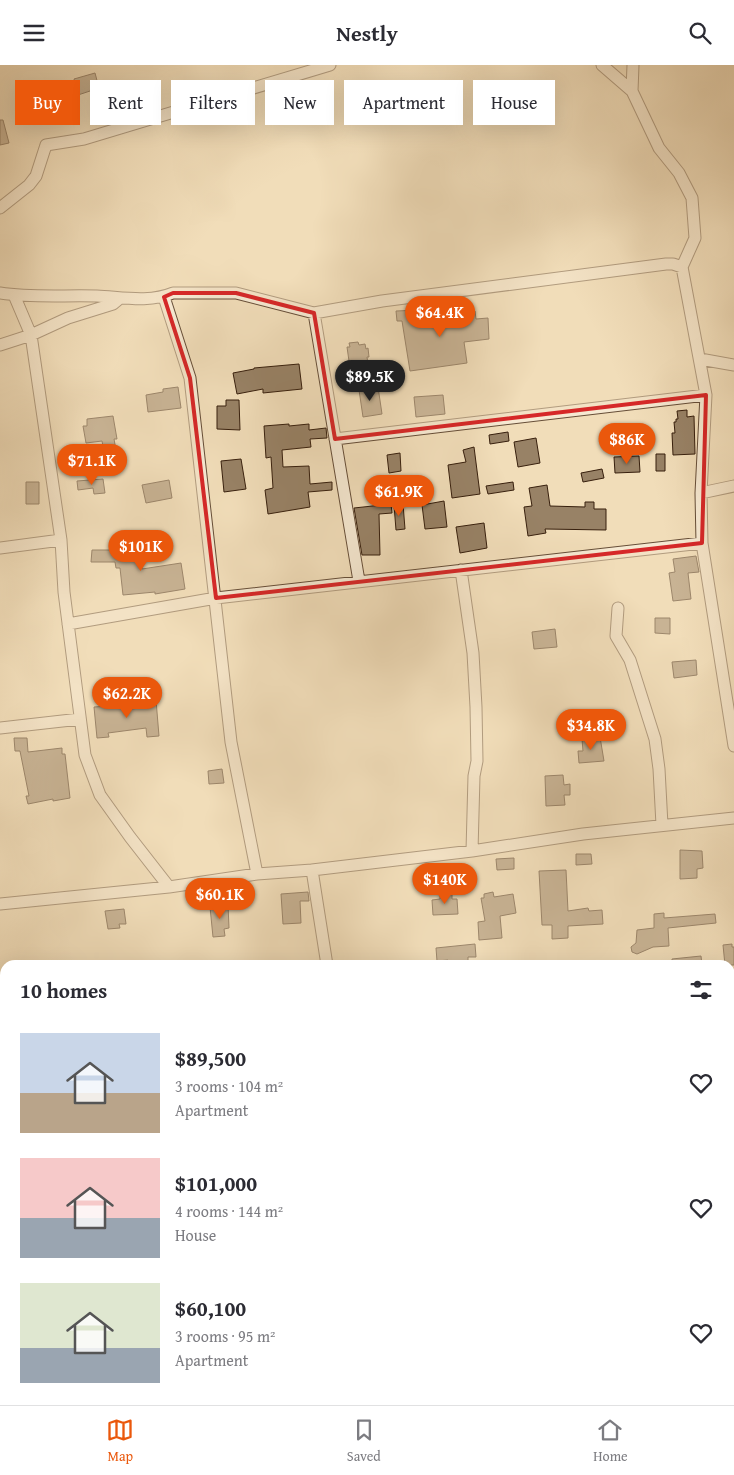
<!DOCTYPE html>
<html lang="en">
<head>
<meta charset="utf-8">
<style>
  body { margin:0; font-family:"Gentium Book Plus",serif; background:#f7f7f7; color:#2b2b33; height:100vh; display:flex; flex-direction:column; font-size:19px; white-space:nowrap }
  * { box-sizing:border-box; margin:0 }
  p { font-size:16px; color:#7c7c81 }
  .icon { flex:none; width:28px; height:28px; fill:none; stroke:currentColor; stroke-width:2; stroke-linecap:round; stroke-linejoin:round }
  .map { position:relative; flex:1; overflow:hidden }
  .drawer { position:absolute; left:0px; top:895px; width:735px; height:445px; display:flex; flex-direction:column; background:#fff; border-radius:15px 15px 0 0; box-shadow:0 5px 20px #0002 }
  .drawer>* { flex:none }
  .banner { position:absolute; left:15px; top:15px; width:705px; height:45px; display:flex; gap:10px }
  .price { position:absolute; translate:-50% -42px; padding:0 11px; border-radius:18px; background:#ea580c; color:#fff; font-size:16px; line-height:32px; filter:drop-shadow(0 1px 2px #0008) }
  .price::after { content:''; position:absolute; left:50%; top:30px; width:15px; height:11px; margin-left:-8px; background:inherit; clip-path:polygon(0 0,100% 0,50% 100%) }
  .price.active { background:#222; color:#fff }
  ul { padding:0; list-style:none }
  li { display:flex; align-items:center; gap:15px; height:125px; padding:0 20px }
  li span { display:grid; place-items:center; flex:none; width:140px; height:100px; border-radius:0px; color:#555 }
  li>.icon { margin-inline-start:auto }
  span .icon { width:60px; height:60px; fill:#fffc; stroke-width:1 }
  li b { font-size:21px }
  h2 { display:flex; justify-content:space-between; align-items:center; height:60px; padding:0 20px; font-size:21px }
  .chip { padding:0 18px; border-radius:0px; background:#fff; box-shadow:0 5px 20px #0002; font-size:18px; line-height:45px }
  .chip.active { background:#ea580c; color:#fff }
  header { display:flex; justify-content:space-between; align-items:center; height:65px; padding:0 20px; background:#fff; font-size:22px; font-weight:800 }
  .tab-bar { display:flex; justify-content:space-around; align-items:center; height:70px; border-top:1px solid #e1e1e2; background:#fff; font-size:14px; color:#7c7c81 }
  .tab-bar a { display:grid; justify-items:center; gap:2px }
  .tab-bar .active { color:#ea580c }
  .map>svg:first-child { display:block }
</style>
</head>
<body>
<header><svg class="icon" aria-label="menu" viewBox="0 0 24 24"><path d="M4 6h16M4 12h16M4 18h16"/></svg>Nestly<svg class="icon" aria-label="search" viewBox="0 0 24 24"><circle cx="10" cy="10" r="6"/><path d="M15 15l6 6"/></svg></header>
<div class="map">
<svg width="734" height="1340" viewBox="0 0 734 1340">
  <rect width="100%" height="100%" fill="#f1ddb9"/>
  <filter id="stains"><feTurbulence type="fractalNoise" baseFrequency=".004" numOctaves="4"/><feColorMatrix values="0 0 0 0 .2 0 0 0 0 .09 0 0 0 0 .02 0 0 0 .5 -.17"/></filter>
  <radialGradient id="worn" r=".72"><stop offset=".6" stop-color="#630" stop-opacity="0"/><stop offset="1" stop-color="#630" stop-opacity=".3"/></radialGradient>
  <!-- building -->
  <path fill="#988266" stroke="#371f0d" d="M95 8 99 23 78 30 74 14Z
    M0 55H3L9 78 0 80Z
    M420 245V256L454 253V247L475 246 476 254 488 253 489 274 464 277 467 298 410 306 402 256H397L396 246Z
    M358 277 359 280 365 279 366 284 368 283 369 292H367L369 306 346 309 345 297 349 296 347 282H350L349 278Z
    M299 299 302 324 263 328V324L237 329 233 308 254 304V303Z
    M178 322 181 343 148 347 146 330 163 327V324Z
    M378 322 382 349 363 352 359 325Z
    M443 330 445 349 416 352 414 332Z
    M226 335H239L240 365 217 364V341H226Z
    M687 345V352L694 351 695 389 673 390 672 368H675L674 357H676V354H678L677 346Z
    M113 351 117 374H114L120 407 108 409 102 376 86 378 83 361H87V354Z
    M289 359V361L309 359V365L326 363 327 373 310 374 311 382 282 385 283 402 309 401 310 419 332 417V425L308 427 310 442 268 449 265 425 273 423 271 392 266 393 264 361Z
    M508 367 509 376 490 379 489 370Z
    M536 373 540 398 518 402 514 377Z
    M474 382 480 429 452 433 448 400 466 397 463 385Z
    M400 388 401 406 389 408 387 390Z
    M656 389H665V406H656Z
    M639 391 640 407 615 408 614 392Z
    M241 394 246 424 224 427 221 396Z
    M602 404 604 413 583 417 581 408Z
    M103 414 105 428 94 429 93 423 78 425 77 416Z
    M169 415 172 433 146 438 142 420Z
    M26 417H39V439H26Z
    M513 417 514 425 488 429 486 421Z
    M547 420 550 441 585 442V437H594V444H606V465L545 464 546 468 528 471 524 442 532 441 529 423Z
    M444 436 447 462 425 464 422 440Z
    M391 439 392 448 379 449 380 490H362L354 443Z
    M403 439 405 464 396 465 394 440Z
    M484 458 487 483 460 488 456 462Z
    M140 479 142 504 181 498 185 524 155 529V527L123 530 120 503H116L115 497H91L92 485H114L113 483Z
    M696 491 699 507 688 508 691 534 673 536 669 508 675 507 673 494Z
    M655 553H670V569L655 568Z
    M555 564 557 582 534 584 532 567Z
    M696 595 697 610 674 613 672 597Z
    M156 635 159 671 147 672 146 663 108 668 109 672 97 673 94 642 128 640V644L144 643V637Z
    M600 672 604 696 579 698 578 686H583L582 674Z
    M14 673H27L28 687 62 683V689H65L70 733 53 736V734L28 739 26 731H29L20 686H15Z
    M222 704 224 718 209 719 208 706Z
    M563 710 564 720 570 719V730H564L565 740 546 741 545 711Z
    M680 785 702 786 703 803 697 804V813L680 814Z
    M576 789H591L592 799 576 800Z
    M514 793V804L497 805 496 794Z
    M566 805 568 846 588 843 589 846 602 845 603 859 568 861V873L552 874V860H542L539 806Z
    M308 827 309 836H300L301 858 283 859 281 829Z
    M493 827 494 832 513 829 516 848 500 851 502 873 479 875 478 857 485 856 481 833H484V829Z
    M440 828H452V834H457L458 849 433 850 432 835 440 834Z
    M228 840 229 863 224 864 225 871 213 872 210 842Z
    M124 844 126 859H119L120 863 108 864 105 846Z
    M664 848V853L715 849 716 858 668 863 669 881 653 882 637 889 632 887 631 882 636 878 637 865 654 863V849Z
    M475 879 476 892H468V900H448V895L437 896 436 883Z
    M732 879V882H734V900H725L723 880Z
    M701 891 702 900H672V894Z"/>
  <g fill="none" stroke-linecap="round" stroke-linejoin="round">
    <!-- service casing -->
    <g stroke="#664e38" stroke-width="8">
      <path id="service" d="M611 1340V1335"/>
    </g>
    <!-- minor casing -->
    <g stroke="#664e38" stroke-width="13">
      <path id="minor" d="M602 0 632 26
        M633 0 632 26 659 83 679 108 692 133 695 173 682 202
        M0 143 29 120 36 111 46 80 84 74 330 0
        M0 228C32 233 64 230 97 231 121 232 149 238 173 228H236L314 248 382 236 666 199H673L682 202 706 330 701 428 702 478 734 681
        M14 230 31 270 61 475 64 527 85 690 100 730 130 772 169 822
        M164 232 190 313 231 677 257 809
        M314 248 359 516
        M0 280 31 270 68 253 113 239 119 234
        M700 294 734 300
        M335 374 706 330
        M701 428 734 421
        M0 483 61 475
        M461 505 473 588 476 642 477 696 474 711 472 786
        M618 543 616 571 630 595 655 674 659 704 662 760
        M68 559 216 533 702 478
        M0 663 80 654
        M312 805 327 900
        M0 839 169 822 257 809 312 805 472 786 583 769 734 753
        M730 934 734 933
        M730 992 734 988
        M730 1239H734
        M0 1327 5 1326"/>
    </g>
    <!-- trunk casing -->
    <g stroke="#371f0d" stroke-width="21">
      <path id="trunk" d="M730 1269 734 1268
        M120 1340 150 1335"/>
    </g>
    <!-- service -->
    <use href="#service" stroke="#f6e9d2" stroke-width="5.5"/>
    <!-- minor -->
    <use href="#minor" stroke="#f6e9d2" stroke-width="11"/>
    <!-- trunk -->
    <use href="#trunk" stroke="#f1ddb9" stroke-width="19"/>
  </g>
  <!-- marked area -->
  <path d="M0 0H734V1340H0ZM173 228H236L314 248 335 374 706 330 702 478 216 533 190 313 164 232Z" fill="#f1ddb9" fill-opacity=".55" fill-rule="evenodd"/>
  <path fill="none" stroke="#d62828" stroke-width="4" stroke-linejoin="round" d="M173 228H236L314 248 335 374 706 330 702 478 216 533 190 313 164 232Z"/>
  <rect width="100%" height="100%" filter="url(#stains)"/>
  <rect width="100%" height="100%" fill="url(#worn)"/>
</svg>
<b class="price" style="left:440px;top:273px">$64.4K</b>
<b class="price active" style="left:370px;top:337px">$89.5K</b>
<b class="price" style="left:627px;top:400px">$86K</b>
<b class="price" style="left:92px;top:421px">$71.1K</b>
<b class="price" style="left:399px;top:452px">$61.9K</b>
<b class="price" style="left:141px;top:507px">$101K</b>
<b class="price" style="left:127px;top:654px">$62.2K</b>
<b class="price" style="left:591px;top:686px">$34.8K</b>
<b class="price" style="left:445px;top:840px">$140K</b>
<b class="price" style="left:220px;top:855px">$60.1K</b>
<div class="banner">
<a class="chip active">Buy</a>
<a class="chip">Rent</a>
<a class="chip">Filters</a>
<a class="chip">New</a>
<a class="chip">Apartment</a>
<a class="chip">House</a>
</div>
<section class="drawer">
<h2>10 homes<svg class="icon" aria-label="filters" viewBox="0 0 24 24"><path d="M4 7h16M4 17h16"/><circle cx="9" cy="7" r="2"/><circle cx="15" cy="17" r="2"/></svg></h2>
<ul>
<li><span style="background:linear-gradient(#c9d6e8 60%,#b9a48a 0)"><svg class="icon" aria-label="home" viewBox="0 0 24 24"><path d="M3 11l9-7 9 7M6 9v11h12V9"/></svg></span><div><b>$89,500</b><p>3 rooms · 104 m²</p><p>Apartment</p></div><svg class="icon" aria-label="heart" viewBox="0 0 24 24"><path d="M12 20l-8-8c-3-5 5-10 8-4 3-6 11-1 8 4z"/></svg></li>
<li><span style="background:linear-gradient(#f6c9c9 60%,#9aa5b1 0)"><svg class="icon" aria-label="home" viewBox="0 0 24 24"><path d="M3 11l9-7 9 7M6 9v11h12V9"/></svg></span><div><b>$101,000</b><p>4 rooms · 144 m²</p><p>House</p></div><svg class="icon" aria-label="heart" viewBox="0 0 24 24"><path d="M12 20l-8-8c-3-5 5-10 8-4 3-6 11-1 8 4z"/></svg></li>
<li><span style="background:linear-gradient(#dfe7d0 65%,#9aa5b1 0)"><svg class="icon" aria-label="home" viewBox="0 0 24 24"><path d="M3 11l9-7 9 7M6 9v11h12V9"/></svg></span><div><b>$60,100</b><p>3 rooms · 95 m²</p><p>Apartment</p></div><svg class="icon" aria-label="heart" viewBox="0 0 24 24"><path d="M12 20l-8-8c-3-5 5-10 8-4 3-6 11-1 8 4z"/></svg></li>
</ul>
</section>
</div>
<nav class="tab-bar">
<a class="active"><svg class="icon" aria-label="map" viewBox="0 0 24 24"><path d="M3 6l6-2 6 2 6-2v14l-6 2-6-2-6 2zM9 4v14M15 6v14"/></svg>Map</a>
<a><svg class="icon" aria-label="saved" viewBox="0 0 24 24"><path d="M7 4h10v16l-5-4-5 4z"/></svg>Saved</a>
<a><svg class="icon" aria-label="home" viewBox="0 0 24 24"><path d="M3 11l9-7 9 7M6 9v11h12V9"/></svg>Home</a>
</nav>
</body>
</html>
